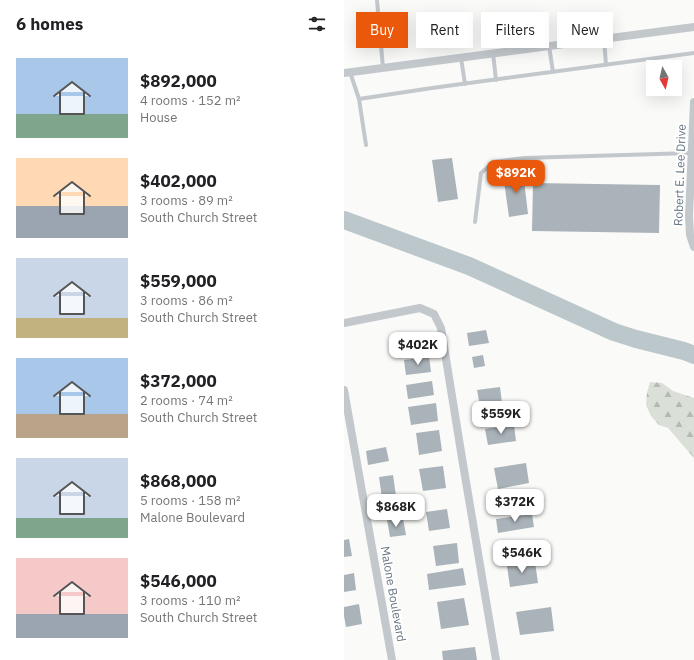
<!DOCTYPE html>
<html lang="en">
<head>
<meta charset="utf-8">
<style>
  body { margin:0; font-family:"IBM Plex Sans",sans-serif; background:#f2f2f2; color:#202124; height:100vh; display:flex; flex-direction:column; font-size:15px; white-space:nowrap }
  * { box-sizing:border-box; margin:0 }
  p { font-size:13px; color:#757577 }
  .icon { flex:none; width:22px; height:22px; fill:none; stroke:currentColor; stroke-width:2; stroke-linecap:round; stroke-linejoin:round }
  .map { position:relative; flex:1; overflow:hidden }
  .details { display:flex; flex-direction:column; background:#fff; width:344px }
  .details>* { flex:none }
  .banner { position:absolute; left:12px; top:12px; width:278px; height:36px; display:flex; gap:8px }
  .needle { width:26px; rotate:172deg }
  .controls { position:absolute; left:302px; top:60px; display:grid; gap:8px }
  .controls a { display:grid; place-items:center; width:36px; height:36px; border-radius:0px; background:#fff; box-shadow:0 4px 16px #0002; font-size:20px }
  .price { position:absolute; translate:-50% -34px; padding:0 9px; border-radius:8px; background:#fff; color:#222; font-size:13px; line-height:26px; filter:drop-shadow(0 1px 2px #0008) }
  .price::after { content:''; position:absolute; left:50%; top:24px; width:12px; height:9px; margin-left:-6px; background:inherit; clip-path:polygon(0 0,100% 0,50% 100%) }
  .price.on { background:#ea580c; color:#fff }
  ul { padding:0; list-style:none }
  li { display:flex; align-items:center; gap:12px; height:100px; padding:0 16px }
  li span { display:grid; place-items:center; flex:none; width:112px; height:80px; border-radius:0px; color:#555 }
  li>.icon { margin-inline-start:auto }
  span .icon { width:48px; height:48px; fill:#fffc; stroke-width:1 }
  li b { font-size:17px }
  h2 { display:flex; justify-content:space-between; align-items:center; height:48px; padding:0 16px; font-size:17px }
  .chip { padding:0 14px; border-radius:0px; background:#fff; box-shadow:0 4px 16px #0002; font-size:14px; line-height:36px }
  .chip.on { background:#ea580c; color:#fff }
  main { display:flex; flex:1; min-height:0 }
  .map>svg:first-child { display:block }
</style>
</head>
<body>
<main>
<section class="details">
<h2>6 homes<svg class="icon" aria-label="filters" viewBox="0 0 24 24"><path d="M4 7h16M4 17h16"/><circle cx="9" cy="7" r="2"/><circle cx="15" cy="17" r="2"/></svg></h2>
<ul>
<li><span style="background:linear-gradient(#a9c7e8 70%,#7fa58c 0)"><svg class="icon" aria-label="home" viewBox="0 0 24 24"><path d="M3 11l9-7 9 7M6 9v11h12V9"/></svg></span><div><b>$892,000</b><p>4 rooms · 152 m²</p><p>House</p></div></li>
<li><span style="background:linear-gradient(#ffd9b3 60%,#9aa5b1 0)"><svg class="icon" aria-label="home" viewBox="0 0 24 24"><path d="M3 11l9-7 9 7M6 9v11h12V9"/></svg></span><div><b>$402,000</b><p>3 rooms · 89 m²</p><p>South Church Street</p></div></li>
<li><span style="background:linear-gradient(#c9d6e8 75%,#c2b280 0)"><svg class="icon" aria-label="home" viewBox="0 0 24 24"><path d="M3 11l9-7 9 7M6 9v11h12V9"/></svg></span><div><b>$559,000</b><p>3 rooms · 86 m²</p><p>South Church Street</p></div></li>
<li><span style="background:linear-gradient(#a9c7e8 70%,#b9a48a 0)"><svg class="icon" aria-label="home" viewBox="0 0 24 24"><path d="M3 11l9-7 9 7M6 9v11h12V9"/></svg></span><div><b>$372,000</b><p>2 rooms · 74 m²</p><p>South Church Street</p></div></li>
<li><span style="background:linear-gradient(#c9d6e8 75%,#7fa58c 0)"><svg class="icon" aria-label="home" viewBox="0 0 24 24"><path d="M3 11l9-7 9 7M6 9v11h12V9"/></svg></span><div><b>$868,000</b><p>5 rooms · 158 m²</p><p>Malone Boulevard</p></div></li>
<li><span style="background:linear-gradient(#f6c9c9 70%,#9aa5b1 0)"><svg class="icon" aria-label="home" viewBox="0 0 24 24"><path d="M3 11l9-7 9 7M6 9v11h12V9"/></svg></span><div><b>$546,000</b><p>3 rooms · 110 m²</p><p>South Church Street</p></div></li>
</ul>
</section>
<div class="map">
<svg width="350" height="660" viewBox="0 0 350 660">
  <defs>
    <pattern id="forest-firs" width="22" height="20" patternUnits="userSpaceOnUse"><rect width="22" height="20" fill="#dadfd7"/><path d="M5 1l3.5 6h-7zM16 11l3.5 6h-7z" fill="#b4b9b4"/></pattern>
  </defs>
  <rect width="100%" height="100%" fill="#fafaf8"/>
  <!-- forest -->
  <path fill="url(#forest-firs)" d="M306 382 318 383 329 391 350 398V458L324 428 315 425 307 416 302 405 303 393Z"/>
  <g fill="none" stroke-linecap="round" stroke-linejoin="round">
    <!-- river -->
    <path stroke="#bbc7cb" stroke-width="18" d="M0 220 125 266 270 332 292 339 340 351 350 355"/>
  </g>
  <!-- building -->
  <path fill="#aab3b9" d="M108 158 114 199 94 202 88 160Z
    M179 172 184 214 165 217 159 174Z
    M189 183 316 185 315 233 188 231Z
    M142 330 145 343 125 346 123 333Z
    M139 355 141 366 130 368 128 357Z
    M85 357 87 372 62 375 60 360Z
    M88 381 90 395 64 399 62 385Z
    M156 387 158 403 136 406 133 390Z
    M92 403 94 421 67 425 64 407Z
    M170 425 172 441 144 445 141 429Z
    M95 430 98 451 75 455 72 433Z
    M42 447 45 461 24 465 22 451Z
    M182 463 185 483 154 489 150 468Z
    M99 466 102 488 79 491 75 469Z
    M49 475 52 496 38 498 35 477Z
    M103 509 106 528 85 531 82 512Z
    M188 514 190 527 154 533 152 519Z
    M59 518 62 535 46 537 43 520Z
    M5 539 8 556 0 557V540Z
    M113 543 115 563 92 566 89 546Z
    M191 562 194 583 166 587 163 566Z
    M119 568 122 585 85 590 83 574Z
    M10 573 12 590 0 592V575Z
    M120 598 125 625 97 629 93 602Z
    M15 604 18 624 2 627 0 616V607Z
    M207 607 210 631 176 635 172 612Z
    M131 647 133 660H99L98 651Z"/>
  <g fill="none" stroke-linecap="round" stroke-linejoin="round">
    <!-- service -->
    <path stroke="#c3c8cc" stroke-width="4" d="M33 0 39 68
      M260 39 262 65
      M205 46 209 72
      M149 53 152 80
      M117 58 121 84
      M6 72 15 99 22 145
      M15 99 88 88 350 53
      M131 222 137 173 150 162 180 158 347 153"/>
    <!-- minor -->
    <path stroke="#c3c8cc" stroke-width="8" d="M0 73 350 27
      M350 102 345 216 346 235 350 247
      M0 323 76 308 90 314 97 328 118 458 152 660
      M0 390 48 660"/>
  </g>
  <g text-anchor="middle" stroke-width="4" stroke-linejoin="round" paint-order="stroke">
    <!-- street labels -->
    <g font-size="12" fill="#657683" stroke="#fff">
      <text transform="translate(336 175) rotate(-88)" y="4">Robert E. Lee Drive</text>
      <text transform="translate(49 594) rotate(80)" y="4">Malone Boulevard</text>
    </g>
  </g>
</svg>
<div class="controls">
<a><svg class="needle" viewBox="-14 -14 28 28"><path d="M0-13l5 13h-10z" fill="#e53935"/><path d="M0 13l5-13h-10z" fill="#757577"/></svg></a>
</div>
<b class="price on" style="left:172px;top:194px">$892K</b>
<b class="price" style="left:74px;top:366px">$402K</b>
<b class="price" style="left:157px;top:435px">$559K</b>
<b class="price" style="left:171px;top:523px">$372K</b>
<b class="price" style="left:52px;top:528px">$868K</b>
<b class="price" style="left:178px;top:574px">$546K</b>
<div class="banner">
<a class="chip on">Buy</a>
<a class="chip">Rent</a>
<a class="chip">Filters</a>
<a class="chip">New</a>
</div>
</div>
</main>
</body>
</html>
